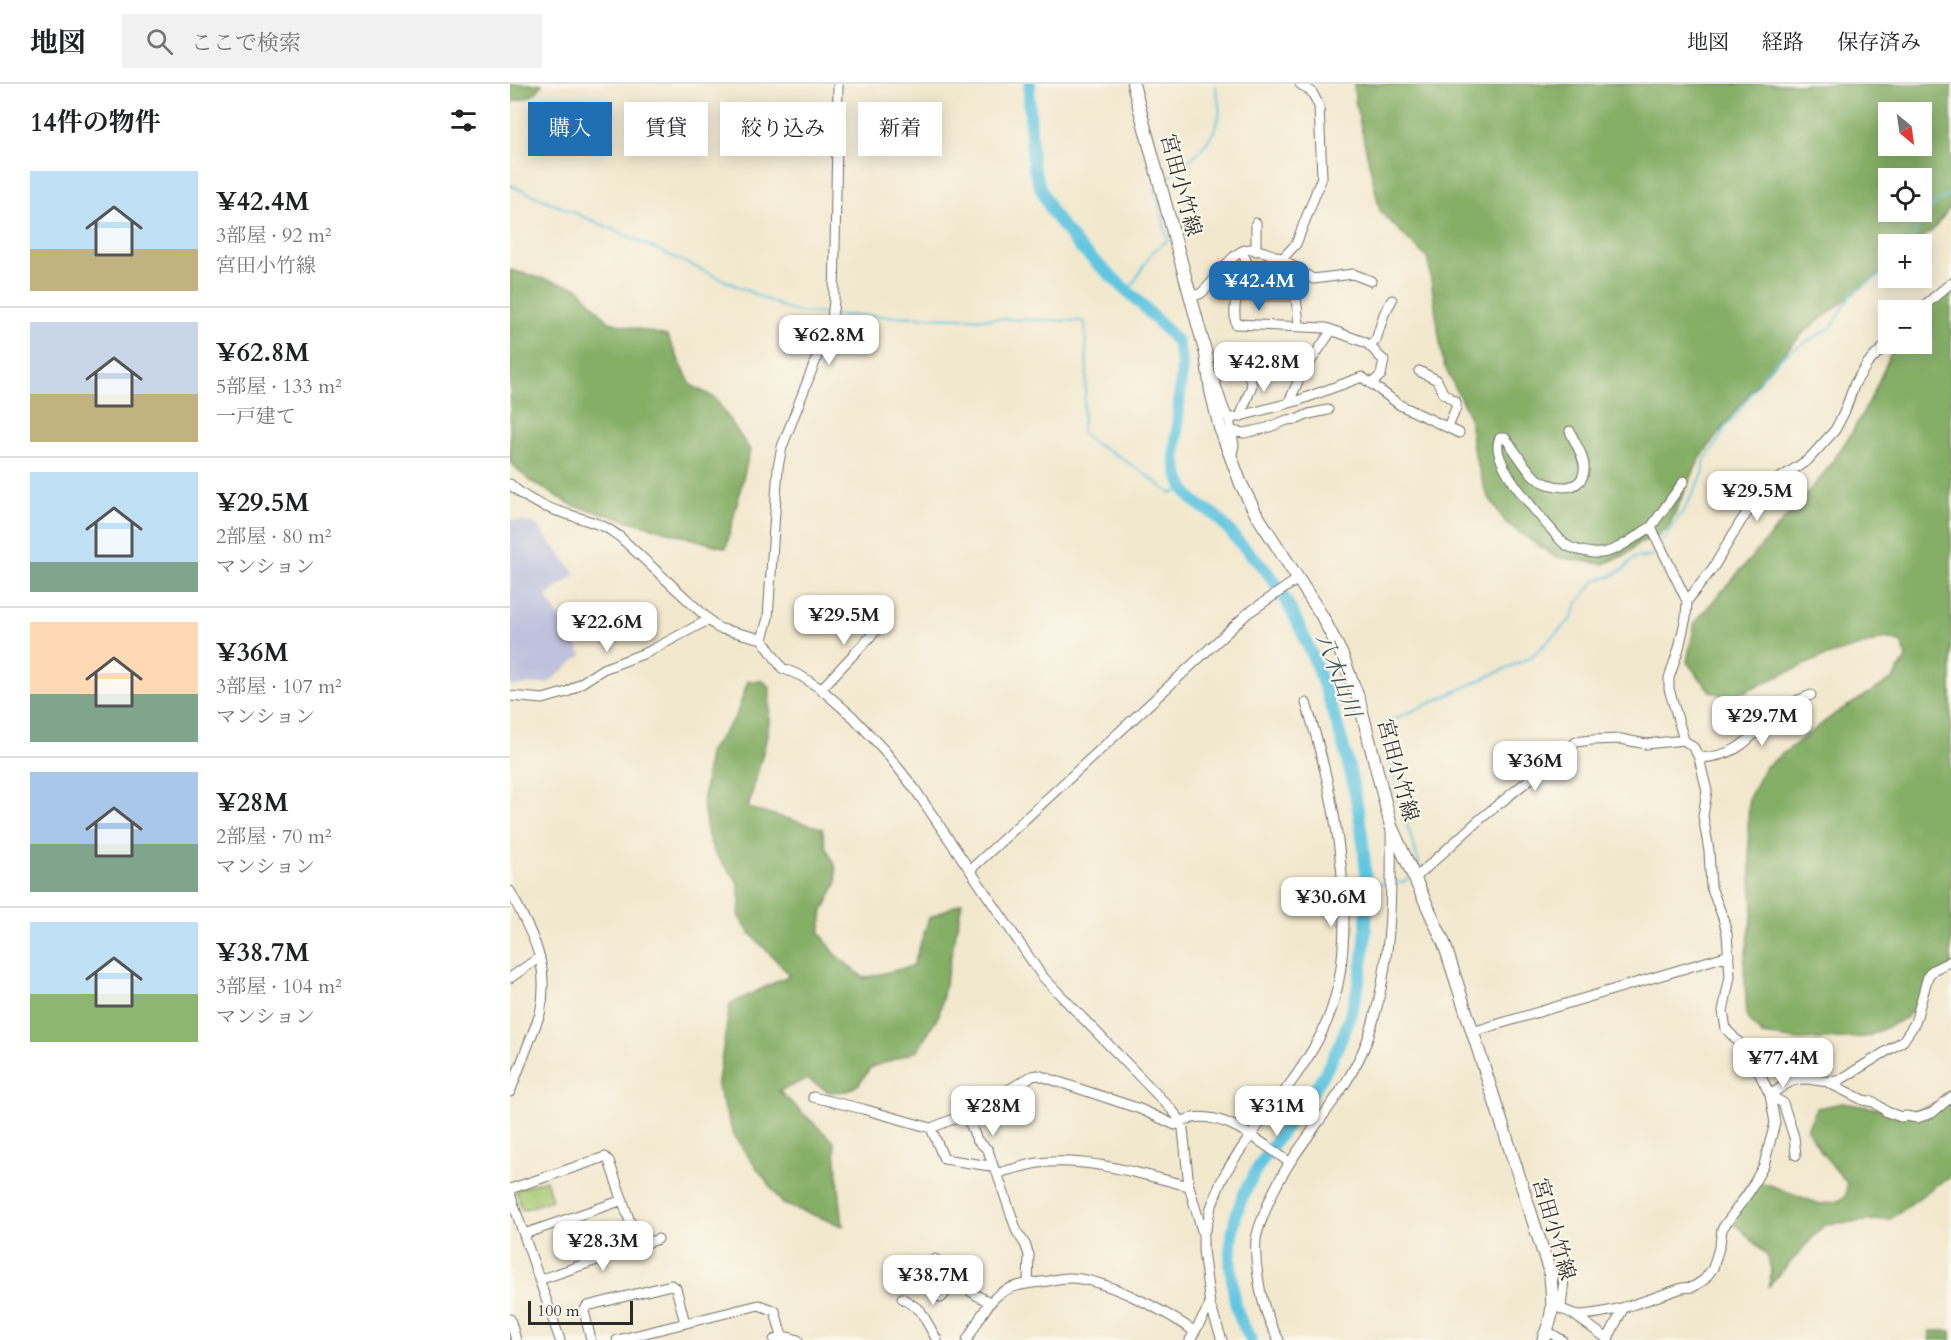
<!DOCTYPE html>
<html lang="ja">
<head>
<meta charset="utf-8">
<style>
  body { margin:0; font-family:Cardo,"Noto Serif JP",serif; background:#f2f2f2; color:#202124; height:100vh; display:flex; flex-direction:column; font-size:22px; white-space:nowrap }
  * { box-sizing:border-box; margin:0 }
  p { font-size:20px; color:#757577 }
  .icon { flex:none; width:33px; height:33px; fill:none; stroke:currentColor; stroke-width:2; stroke-linecap:round; stroke-linejoin:round }
  .map { position:relative; flex:1; overflow:hidden }
  .sheet { display:flex; flex-direction:column; background:#fff; width:510px }
  .sheet>* { flex:none }
  .top-card { position:absolute; left:18px; top:18px; width:570px; height:54px; display:flex; gap:12px }
  .needle { width:39px; rotate:151deg }
  .fabs { position:absolute; left:1368px; top:18px; display:grid; gap:12px }
  .fabs a { display:grid; place-items:center; width:54px; height:54px; border-radius:0px; background:#fff; box-shadow:0 3px 15px #0003; font-size:30px }
  .scale { position:absolute; left:18px; bottom:15px; width:105px; box-sizing:border-box; padding-left:6px; border:3px solid #2b2b2b; border-top:0; font-size:16px; line-height:21px; white-space:nowrap; color:#2b2b2b; -webkit-text-stroke:4px #fbf7ec; paint-order:stroke }
  .price { position:absolute; translate:-50% -51px; padding:0 14px; border-radius:12px; background:#fff; color:#222; font-size:20px; line-height:39px; filter:drop-shadow(0 2px 3px #0008) }
  .price::after { content:''; position:absolute; left:50%; top:36px; width:18px; height:14px; margin-left:-9px; background:inherit; clip-path:polygon(0 0,100% 0,50% 100%) }
  .price.current { background:#1f6fb2; color:#fff }
  ul { padding:0; list-style:none }
  li { display:flex; align-items:center; gap:18px; height:150px; padding:0 30px }
  li+li { border-top:2px solid #e0e0e0 }
  li span { display:grid; place-items:center; flex:none; width:168px; height:120px; border-radius:0px; color:#555 }
  li>.icon { margin-inline-start:auto }
  span .icon { width:72px; height:72px; fill:#fffc; stroke-width:1 }
  li b { font-size:26px }
  h2 { display:flex; justify-content:space-between; align-items:center; height:72px; padding:0 30px; font-size:26px }
  .pill { padding:0 21px; border-radius:0px; background:#fff; box-shadow:0 3px 15px #0003; font-size:21px; line-height:54px }
  .pill.current { background:#1f6fb2; color:#fff }
  header { display:flex; align-items:center; gap:36px; box-sizing:border-box; height:84px; padding:0 30px; background:#fff; border-bottom:2px solid #e0e0e0 }
  header strong { font-size:28px }
  nav { display:flex; gap:33px; margin-inline-start:auto; font-size:21px }
  .search { width:420px; height:54px; background:#f2f2f2; display:flex; align-items:center; gap:15px; box-sizing:border-box; padding:0 21px; border-radius:0px; color:#757577; font-size:22px }
  main { display:flex; flex:1; min-height:0 }
  .map>svg:first-child { display:block }
</style>
</head>
<body>
<header>
<strong>地図</strong>
<div class="search"><svg class="icon" aria-label="search" viewBox="0 0 24 24"><circle cx="10" cy="10" r="6"/><path d="M15 15l6 6"/></svg>ここで検索</div>
<nav><a>地図</a><a>経路</a><a>保存済み</a></nav>
</header>
<main>
<section class="sheet">
<h2>14件の物件<svg class="icon" aria-label="filters" viewBox="0 0 24 24"><path d="M4 7h16M4 17h16"/><circle cx="9" cy="7" r="2"/><circle cx="15" cy="17" r="2"/></svg></h2>
<ul>
<li><span style="background:linear-gradient(#bfe0f5 65%,#c2b280 0)"><svg class="icon" aria-label="home" viewBox="0 0 24 24"><path d="M3 11l9-7 9 7M6 9v11h12V9"/></svg></span><div><b>¥42.4M</b><p>3部屋 · 92 m²</p><p>宮田小竹線</p></div></li>
<li><span style="background:linear-gradient(#c9d6e8 60%,#c2b280 0)"><svg class="icon" aria-label="home" viewBox="0 0 24 24"><path d="M3 11l9-7 9 7M6 9v11h12V9"/></svg></span><div><b>¥62.8M</b><p>5部屋 · 133 m²</p><p>一戸建て</p></div></li>
<li><span style="background:linear-gradient(#bfe0f5 75%,#7fa58c 0)"><svg class="icon" aria-label="home" viewBox="0 0 24 24"><path d="M3 11l9-7 9 7M6 9v11h12V9"/></svg></span><div><b>¥29.5M</b><p>2部屋 · 80 m²</p><p>マンション</p></div></li>
<li><span style="background:linear-gradient(#ffd9b3 60%,#7fa58c 0)"><svg class="icon" aria-label="home" viewBox="0 0 24 24"><path d="M3 11l9-7 9 7M6 9v11h12V9"/></svg></span><div><b>¥36M</b><p>3部屋 · 107 m²</p><p>マンション</p></div></li>
<li><span style="background:linear-gradient(#a9c7e8 60%,#7fa58c 0)"><svg class="icon" aria-label="home" viewBox="0 0 24 24"><path d="M3 11l9-7 9 7M6 9v11h12V9"/></svg></span><div><b>¥28M</b><p>2部屋 · 70 m²</p><p>マンション</p></div></li>
<li><span style="background:linear-gradient(#bfe0f5 60%,#8fb573 0)"><svg class="icon" aria-label="home" viewBox="0 0 24 24"><path d="M3 11l9-7 9 7M6 9v11h12V9"/></svg></span><div><b>¥38.7M</b><p>3部屋 · 104 m²</p><p>マンション</p></div></li>
</ul>
</section>
<div class="map">
<svg width="1441" height="1256" viewBox="0 0 1441 1256">
  <rect width="100%" height="100%" fill="#fbf7ec"/>
  <filter id="ink" filterUnits="userSpaceOnUse"><feTurbulence type="fractalNoise" baseFrequency=".0167" numOctaves="2"/><feDisplacementMap in="SourceGraphic" scale="12" xChannelSelector="R" yChannelSelector="G"/><feConvolveMatrix kernelMatrix="1 2 1 2 8 2 1 2 1" color-interpolation-filters="sRGB"/></filter>
  <filter id="wash" filterUnits="userSpaceOnUse"><feTurbulence type="fractalNoise" baseFrequency=".008" numOctaves="4" result="noise"/><feDisplacementMap in="SourceGraphic" scale="24" xChannelSelector="R" yChannelSelector="G"/><feGaussianBlur stdDeviation="1.35" result="paint"/><feColorMatrix in="noise" values="0 0 0 0 0 0 0 0 0 0 0 0 0 0 0 0 0 1.4 0 .05"/><feComposite in="paint" operator="in"/></filter>
  <g filter="url(#wash)">
    <rect width="100%" height="100%" fill="#f2e8ce"/>
    <!-- industrial -->
    <path fill="#c0c2dd" d="M0 435 26 440 66 490 36 512 72 571 38 599 0 602Z"/>
    <!-- green -->
    <path fill="#a7ca74" stroke="#697a50" stroke-width="1.5" d="M36 1096 42 1116 12 1126 6 1106Z"/>
    <!-- forest -->
    <path fill="#85ae66" stroke="#586c48" stroke-width="1.5" fill-rule="evenodd" d="M0 0H32C25 14 14 15 0 18Z
      M844 0H1441V122L1423 146 1405 160H1378V183L1293 249 1246 300 1190 374 1158 444 1147 453 1128 459 1117 470 1093 480 1045 473 996 439 976 409 963 365 959 332 933 279 918 175 870 127 845 17ZM1378 28H1412V62H1378ZM1378 94H1412V128H1378Z
      M0 186 68 204 99 238 157 252 181 301 205 314 240 366 216 464 62 421 20 397 0 378Z
      M1441 209V884L1428 893 1413 914 1396 934 1356 953 1289 956 1252 951 1237 934 1234 880 1243 827 1238 745 1239 714 1254 684 1326 629 1383 595 1396 574 1392 559 1376 554 1310 574 1220 614 1200 607 1177 578 1185 538 1313 391 1341 350 1362 312 1385 260H1412V228Z
      M238 597H253L260 603 259 639 255 661 238 724 312 744 316 763 325 781 327 798 313 827 310 849 326 871 354 894 403 882 419 834 452 818 429 931 407 967 360 984 349 1000 338 1007 319 1008 298 995 269 1007 324 1058 333 1142 273 1120 225 1054 207 1003 220 920 280 891 239 848 229 833 230 816 228 798 204 768 198 752 193 720 199 668 226 632Z
      M1441 1015V1093L1428 1100 1380 1135 1315 1140 1258 1203 1262 1188 1256 1170 1223 1138 1224 1120 1240 1099H1254L1310 1120 1326 1118 1336 1112 1337 1099 1312 1069 1297 1045 1307 1024 1333 1019 1397 1029Z
      M1421 1247H1441V1256H1419Z"/>
    <g fill="none" stroke-linecap="round" stroke-linejoin="round">
      <!-- stream -->
      <path stroke="#63c6e1" stroke-width="2" d="M653 97C674 81 704 60 709 33 711 22 707 11 705 0
        M0 101 102 145 273 223 287 228 320 230
        M1402 160 1404 150 1423 121 1441 110
        M618 208 642 168 658 156 645 105
        M326 231 572 237 575 239 577 289 574 320 572 346 574 351 585 360 607 371 638 392 660 409 675 406
        M1152 457 1175 424 1194 388V377L1208 357 1215 343 1224 334 1256 288 1274 271 1322 243 1343 208 1378 187
        M906 784 909 779 894 731 884 706 886 703 872 641 1021 573 1062 534 1067 520 1086 496 1099 493 1114 485 1124 474 1141 473 1147 464
        M882 798H894L898 793
        M856 805 877 798"/>
      <!-- river -->
      <path stroke="#63c6e1" stroke-width="12" d="M520 0 519 15 523 82 530 103 543 130 569 163 625 214 667 257 672 280 665 373C667 392 674 412 692 423 698 427 703 429 708 434 715 441 721 448 727 456 738 468 751 479 760 492 781 521 796 555 809 589 835 656 853 726 856 798 859 861 850 923 820 979 806 1007 785 1030 767 1055 735 1099 714 1140 722 1196 723 1209 725 1222 730 1234 733 1242 738 1249 741 1256"/>
    </g>
  </g>
  <g filter="url(#ink)">
    <g fill="none" stroke-linecap="round" stroke-linejoin="round">
      <!-- minor casing -->
      <g stroke="#716d64" stroke-width="11">
        <path id="minor" d="M746 139V167
          M732 168 736 176C730 193 722 221 726 240L816 244 854 258C863 262 866 271 874 276L871 291 861 300
          M772 175 803 195 843 190 861 197
          M728 212H786L789 241
          M681 213C682 212 689 210 690 210 705 200 720 166 740 165 750 165 763 171 772 175L786 160 812 93 809 22 802 8 790 0
          M1409 226 1441 199
          M860 261 866 256 874 230 882 216
          M909 287 927 296 933 309 946 318V324L938 343
          M701 291C710 305 710 322 719 335
          M779 318 790 293 822 246
          M730 333 742 301 736 284
          M721 347 734 349 757 344 777 336 788 335 799 330 818 326
          M721 374 724 361 719 335 787 317 852 293 890 321 949 349
          M0 400C26 426 57 428 90 441 97 443 104 449 110 453L208 544 252 555 272 584 291 592 311 605 343 633 374 666 404 704 532 892 662 1026 671 1037 673 1045 679 1102 693 1150V1166L700 1221 712 1256
          M1141 443 1174 397
          M1177 517 1203 484 1231 437 1256 403 1298 376 1325 346 1334 329 1345 299 1358 279 1378 259
          M252 555 258 534 268 383 272 363 322 234 324 217 328 0
          M311 605 375 537
          M0 612 33 615 57 608 93 585 138 568 198 536
          M1189 674C1234 672 1240 650 1271 625 1279 619 1291 615 1301 611
          M460 786 738 529 788 495
          M904 795 969 736 1066 658 1081 656 1111 655 1136 660 1174 656
          M0 807C22 851 41 879 30 930L0 1008
          M0 894 30 873
          M962 948 1219 871
          M1319 999 1353 1016 1364 1018 1377 1028 1391 1033 1396 1032 1407 1034 1422 1029 1441 1013
          M1260 1011C1268 1006 1277 998 1286 996 1301 992 1312 1001 1330 996L1393 957 1405 939 1418 892 1423 886 1441 877
          M1261 1012 1273 1019 1284 1053 1286 1071
          M303 1013 353 1025 421 1044 456 1030 522 992 528 991 630 1025 665 1041C702 1016 749 1057 779 1078
          M456 1030 467 1056 478 1066 484 1085
          M421 1044 434 1075 480 1082 484 1085 487 1089 507 1148 515 1160 519 1171 518 1199
          M487 1089C501 1086 515 1081 528 1079 579 1073 630 1090 679 1102
          M0 1105 95 1073 99 1077 128 1161
          M0 1110 50 1256
          M14 1150 113 1116
          M693 1150C698 1142 698 1133 701 1124 705 1113 709 1100 715 1090 744 1040 787 1000 812 948 856 861 825 709 796 619
          M405 1194 425 1175C441 1191 459 1211 481 1218
          M29 1196 148 1155
          M392 1214 410 1226 427 1256
          M431 1214 447 1197
          M1044 1223C1054 1224 1061 1231 1071 1231 1106 1229 1139 1215 1172 1204L1183 1203 1194 1196 1203 1184 1210 1160 1212 1145 1239 1108 1254 1081 1265 1039 1260 1011 1240 970 1216 945 1213 927 1220 892 1217 850 1213 834 1201 803 1199 767 1193 732 1197 707 1189 674 1184 664 1174 656 1159 605V594L1169 564 1176 533 1177 517 1141 443C1124 453 1103 472 1083 469 1076 468 1062 465 1056 461 1050 457 1045 449 1040 444 1027 429 977 374 990 354H995C1005 365 1013 382 1024 392 1037 404 1071 411 1074 387 1076 374 1064 358 1060 347
          M1051 1224 1054 1195
          M1063 1230 1099 1256
          M0 1235 6 1256
          M1037 1247 1052 1256
          M81 1256 74 1227 77 1222 161 1201 166 1204 175 1239
          M107 1256 249 1221 265 1227 273 1256
          M264 1256 278 1253 288 1256
          M457 1256C466 1242 475 1221 488 1211 501 1201 516 1200 531 1198 541 1197 549 1194 559 1194 594 1194 655 1227 684 1247
          M680 1256 700 1221
          M769 1256C757 1236 751 1216 748 1192 746 1180 745 1168 746 1156 747 1147 751 1138 754 1130 777 1064 834 1020 858 954 881 887 882 818 881 747
          M1097 1256 1114 1223"/>
      </g>
      <!-- major casing -->
      <g stroke="#716d64" stroke-width="14">
        <path id="major" d="M623 0 696 270 701 307 710 344 731 400 745 428 812 532 832 571 849 616 881 742 934 859 1040 1189C1043 1218 1045 1228 1033 1256"/>
      </g>
      <!-- minor -->
      <use href="#minor" stroke="#fff" stroke-width="9"/>
      <!-- major -->
      <use href="#major" stroke="#fff" stroke-width="12"/>
    </g>
  </g>
  <g text-anchor="middle" stroke-width="4.5" stroke-linejoin="round" paint-order="stroke">
    <!-- street labels -->
    <g font-size="21" fill="#2b2b2b" stroke="#fbf7ec">
      <text transform="translate(671 101) rotate(75)" y="7">宮田小竹線</text>
      <text transform="translate(888 686) rotate(75)" y="7">宮田小竹線</text>
      <text transform="translate(1044 1145) rotate(74)" y="7">宮田小竹線</text>
    </g>
    <!-- water labels -->
    <g font-size="22" font-style="italic" fill="#3c5a62" stroke="#fbf7ec">
      <text transform="translate(829 591) rotate(69)" y="8">八木山川</text>
    </g>
  </g>
</svg>
<div class="fabs">
<a><svg class="needle" viewBox="-14 -14 28 28"><path d="M0-13l5 13h-10z" fill="#e53935"/><path d="M0 13l5-13h-10z" fill="#757577"/></svg></a>
<a><svg class="icon" aria-label="locate" viewBox="0 0 24 24"><circle cx="12" cy="12" r="6"/><path d="M12 2v4M12 18v4M2 12h4M18 12h4"/></svg></a>
<a>+</a>
<a>−</a>
</div>
<div class="scale">100 m</div>
<b class="price current" style="left:749px;top:228px">¥42.4M</b>
<b class="price" style="left:319px;top:282px">¥62.8M</b>
<b class="price" style="left:754px;top:309px">¥42.8M</b>
<b class="price" style="left:1247px;top:438px">¥29.5M</b>
<b class="price" style="left:334px;top:562px">¥29.5M</b>
<b class="price" style="left:97px;top:569px">¥22.6M</b>
<b class="price" style="left:1252px;top:663px">¥29.7M</b>
<b class="price" style="left:1025px;top:708px">¥36M</b>
<b class="price" style="left:821px;top:844px">¥30.6M</b>
<b class="price" style="left:1273px;top:1005px">¥77.4M</b>
<b class="price" style="left:483px;top:1053px">¥28M</b>
<b class="price" style="left:767px;top:1053px">¥31M</b>
<b class="price" style="left:93px;top:1188px">¥28.3M</b>
<b class="price" style="left:423px;top:1222px">¥38.7M</b>
<div class="top-card">
<a class="pill current">購入</a>
<a class="pill">賃貸</a>
<a class="pill">絞り込み</a>
<a class="pill">新着</a>
</div>
</div>
</main>
</body>
</html>
